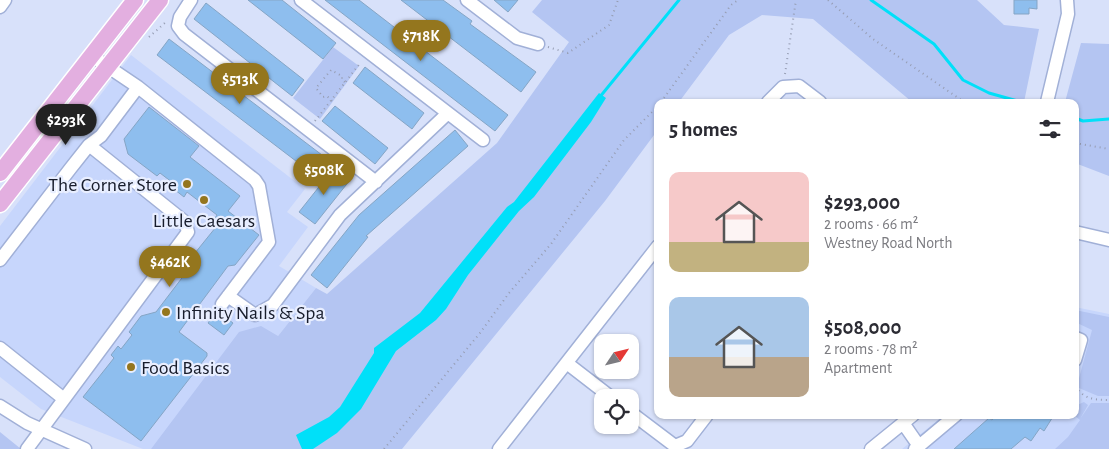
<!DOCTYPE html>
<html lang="en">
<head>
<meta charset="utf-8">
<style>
  body { margin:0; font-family:"Alegreya Sans",sans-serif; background:#f2f2f3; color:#2b2b33; height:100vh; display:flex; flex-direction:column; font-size:19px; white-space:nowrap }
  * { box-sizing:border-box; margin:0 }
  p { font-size:16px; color:#7c7c81 }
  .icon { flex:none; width:28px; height:28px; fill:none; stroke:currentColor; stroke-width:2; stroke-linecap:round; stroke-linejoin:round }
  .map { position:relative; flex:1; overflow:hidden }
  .details { position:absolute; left:654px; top:99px; width:425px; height:320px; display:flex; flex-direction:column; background:#fff; border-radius:10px; box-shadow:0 1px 4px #0004 }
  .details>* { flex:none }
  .needle { width:32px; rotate:55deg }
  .controls { position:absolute; left:594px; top:334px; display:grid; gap:10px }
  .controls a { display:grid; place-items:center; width:45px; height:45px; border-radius:10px; background:#fff; box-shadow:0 1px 4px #0004; font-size:25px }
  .price { position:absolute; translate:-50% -42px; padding:0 11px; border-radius:18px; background:#94761e; color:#fff; font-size:16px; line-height:32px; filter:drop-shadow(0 1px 2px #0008) }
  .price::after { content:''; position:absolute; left:50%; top:30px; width:15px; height:11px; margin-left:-8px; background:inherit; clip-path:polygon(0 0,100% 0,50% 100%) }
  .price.active { background:#222; color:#fff }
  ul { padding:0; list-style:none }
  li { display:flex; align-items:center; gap:15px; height:125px; padding:0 15px }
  li span { display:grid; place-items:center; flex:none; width:140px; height:100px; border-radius:10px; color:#555 }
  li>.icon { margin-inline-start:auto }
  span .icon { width:60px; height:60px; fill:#fffc; stroke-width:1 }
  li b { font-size:21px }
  h2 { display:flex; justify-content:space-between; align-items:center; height:60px; padding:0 15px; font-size:21px }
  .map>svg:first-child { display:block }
</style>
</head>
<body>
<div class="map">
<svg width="1109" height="449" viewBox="0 0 1109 449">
  <rect width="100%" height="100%" fill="#d8e1fa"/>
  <!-- built -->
  <path fill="#c7d6fc" d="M131 55 305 189 287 212 308 227 279 266 316 288 278 336 151 449H143L41 409 0 377V226Z
    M1075 307 1109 314V449H902L944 415H1075Z"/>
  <!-- green -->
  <path fill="#b4c5f2" d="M542 0H977L1004 25 1039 29 1024 102H912L813 19 762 15 729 35 679 102H658L657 131 605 201 402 449H151L239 332 261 326 278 336 316 288 327 294 497 143 569 42 532 12Z
    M1081 43 1109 44V176L1075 163V102H1065Z
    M333 47 359 66 320 119 293 98Z
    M1075 310 1109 317V396H1098L1079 388 1078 382 1092 330 1075 322Z
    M1084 402 1088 405 1080 419 1091 403H1109V449H1055L1068 437 1080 420 1074 415 1075 406Z
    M0 432 21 449H0Z"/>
  <!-- water -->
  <path fill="#00e0f9" d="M599 93 606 98 591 122 534 197 519 211 468 275 446 309 436 320 396 351 361 409 337 433 313 449H302L296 435 329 417 340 407 374 353V348L420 313 507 207 514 202Z"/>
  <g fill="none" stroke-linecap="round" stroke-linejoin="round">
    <!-- stream -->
    <path stroke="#00e0f9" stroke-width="3" d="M871 0 934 44 963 80 989 93 1021 102
      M599 98 679 0
      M1075 118 1083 121 1109 119"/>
  </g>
  <!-- building -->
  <path fill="#8ebeee" stroke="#85a5c5" d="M248 0H282L336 43 323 59Z
    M325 0H359L508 115 495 131Z
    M401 0H443L472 21 470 24 536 72 521 92Z
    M494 0H518L508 12Z
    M1014 0H1037V9L1029 8V14H1014Z
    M206 3 304 80 292 96 194 19Z
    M169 39 322 155 309 171 157 55Z
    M365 67 424 113 412 129 353 83Z
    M335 106 388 148 375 164 322 121Z
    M149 107 199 146 190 157 240 196 228 211 259 235 235 265 228 266 179 332 207 353V356L141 441 83 397 114 358 111 355 118 346 121 349 132 335 129 332 141 316 156 312 191 266 184 260 191 250 195 253 220 222 215 218 217 215 187 192 184 197 170 186 173 183 160 173 157 176 128 154 124 139Z
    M455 130 468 146 366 236 368 237 327 288 311 275 359 215Z
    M334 168 350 180 315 224 299 212Z
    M217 311 233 323 224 335 208 323Z
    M997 415H1054L1044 431 1040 428 1031 441 1025 437 1011 449H954L989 418 992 420Z"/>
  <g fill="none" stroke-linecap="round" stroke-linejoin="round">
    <!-- minor casing -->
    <g stroke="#a1b0d7" stroke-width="15">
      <path id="minor" d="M191 0 180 17 178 26 184 34 376 182
        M301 0 483 140
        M467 0 517 38 538 44
        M0 7 5 0
        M138 87 255 180 259 186 269 242 222 304
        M768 102 783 87 799 86 820 102
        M1047 102 1068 14 1067 0
        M1075 232 1109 240
        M0 260 70 169 89 145 101 136 138 87 92 56
        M228 296 255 315 273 305 340 215 448 113
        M0 348 64 399
        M1075 360 1081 340 1076 338
        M568 364 612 398
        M0 406 27 423 85 449
        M630 412 675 446 687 441 707 415
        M903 423 919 446 915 449
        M919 446 956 415
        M27 449 188 232 185 222 89 145
        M499 449 658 246
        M871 449 913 415"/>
    </g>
    <!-- major casing -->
    <g stroke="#fff" stroke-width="19">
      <path id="major" d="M0 173 135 0
        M0 204 160 0"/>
    </g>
    <!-- path -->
    <path stroke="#969db3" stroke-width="2" stroke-dasharray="1 4" stroke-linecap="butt" d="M828 0 873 39 964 102
      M149 37 166 22
      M548 47 568 53 609 25 618 0
      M785 74 796 0
      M332 101 327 96 323 97 316 88 331 70 342 76V80L346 83
      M661 102 731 5 738 0
      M315 121 361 62
      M1075 143 1109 149
      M1075 387C1085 399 1094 400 1109 400
      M384 449 480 333 509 293 551 244 624 140 658 106"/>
    <!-- minor -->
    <use href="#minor" stroke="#fff" stroke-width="12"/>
    <!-- major -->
    <use href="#major" stroke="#e3afe0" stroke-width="16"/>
  </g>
  <!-- markers -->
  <g fill="#94761e" stroke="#e8eeff" stroke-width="2">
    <circle cx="187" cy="184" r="5"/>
    <circle cx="204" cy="200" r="5"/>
    <circle cx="166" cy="312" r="5"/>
    <circle cx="131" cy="367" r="5"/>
  </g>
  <g text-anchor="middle" stroke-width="4.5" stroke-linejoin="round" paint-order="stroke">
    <!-- poi labels -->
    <g font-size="20" fill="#171c2b" stroke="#e8eeff" text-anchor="start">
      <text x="177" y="191" text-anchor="end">The Corner Store</text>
      <text x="204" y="227" text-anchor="middle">Little Caesars</text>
      <text x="176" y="319">Infinity Nails &amp; Spa</text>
      <text x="141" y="374">Food Basics</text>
    </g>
  </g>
</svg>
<div class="controls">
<a><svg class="needle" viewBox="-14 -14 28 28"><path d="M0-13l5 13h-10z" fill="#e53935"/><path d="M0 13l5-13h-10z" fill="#7c7c81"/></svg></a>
<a><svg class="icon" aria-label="locate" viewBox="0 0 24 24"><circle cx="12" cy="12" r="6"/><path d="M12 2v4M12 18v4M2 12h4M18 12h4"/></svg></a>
</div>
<b class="price" style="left:421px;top:62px">$718K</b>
<b class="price" style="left:240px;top:105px">$513K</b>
<b class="price active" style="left:66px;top:146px">$293K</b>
<b class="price" style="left:324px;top:196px">$508K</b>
<b class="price" style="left:170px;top:288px">$462K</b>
<section class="details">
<h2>5 homes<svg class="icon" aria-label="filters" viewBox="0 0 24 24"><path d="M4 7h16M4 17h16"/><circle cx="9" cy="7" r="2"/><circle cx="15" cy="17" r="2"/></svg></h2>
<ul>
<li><span style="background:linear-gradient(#f6c9c9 70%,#c2b280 0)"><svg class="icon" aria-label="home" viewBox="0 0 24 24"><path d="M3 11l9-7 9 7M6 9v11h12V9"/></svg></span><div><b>$293,000</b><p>2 rooms · 66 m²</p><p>Westney Road North</p></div></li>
<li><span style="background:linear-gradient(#a9c7e8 60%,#b9a48a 0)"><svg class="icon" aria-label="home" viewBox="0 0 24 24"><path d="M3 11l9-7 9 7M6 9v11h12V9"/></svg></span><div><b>$508,000</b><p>2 rooms · 78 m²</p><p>Apartment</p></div></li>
</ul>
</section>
</div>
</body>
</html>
